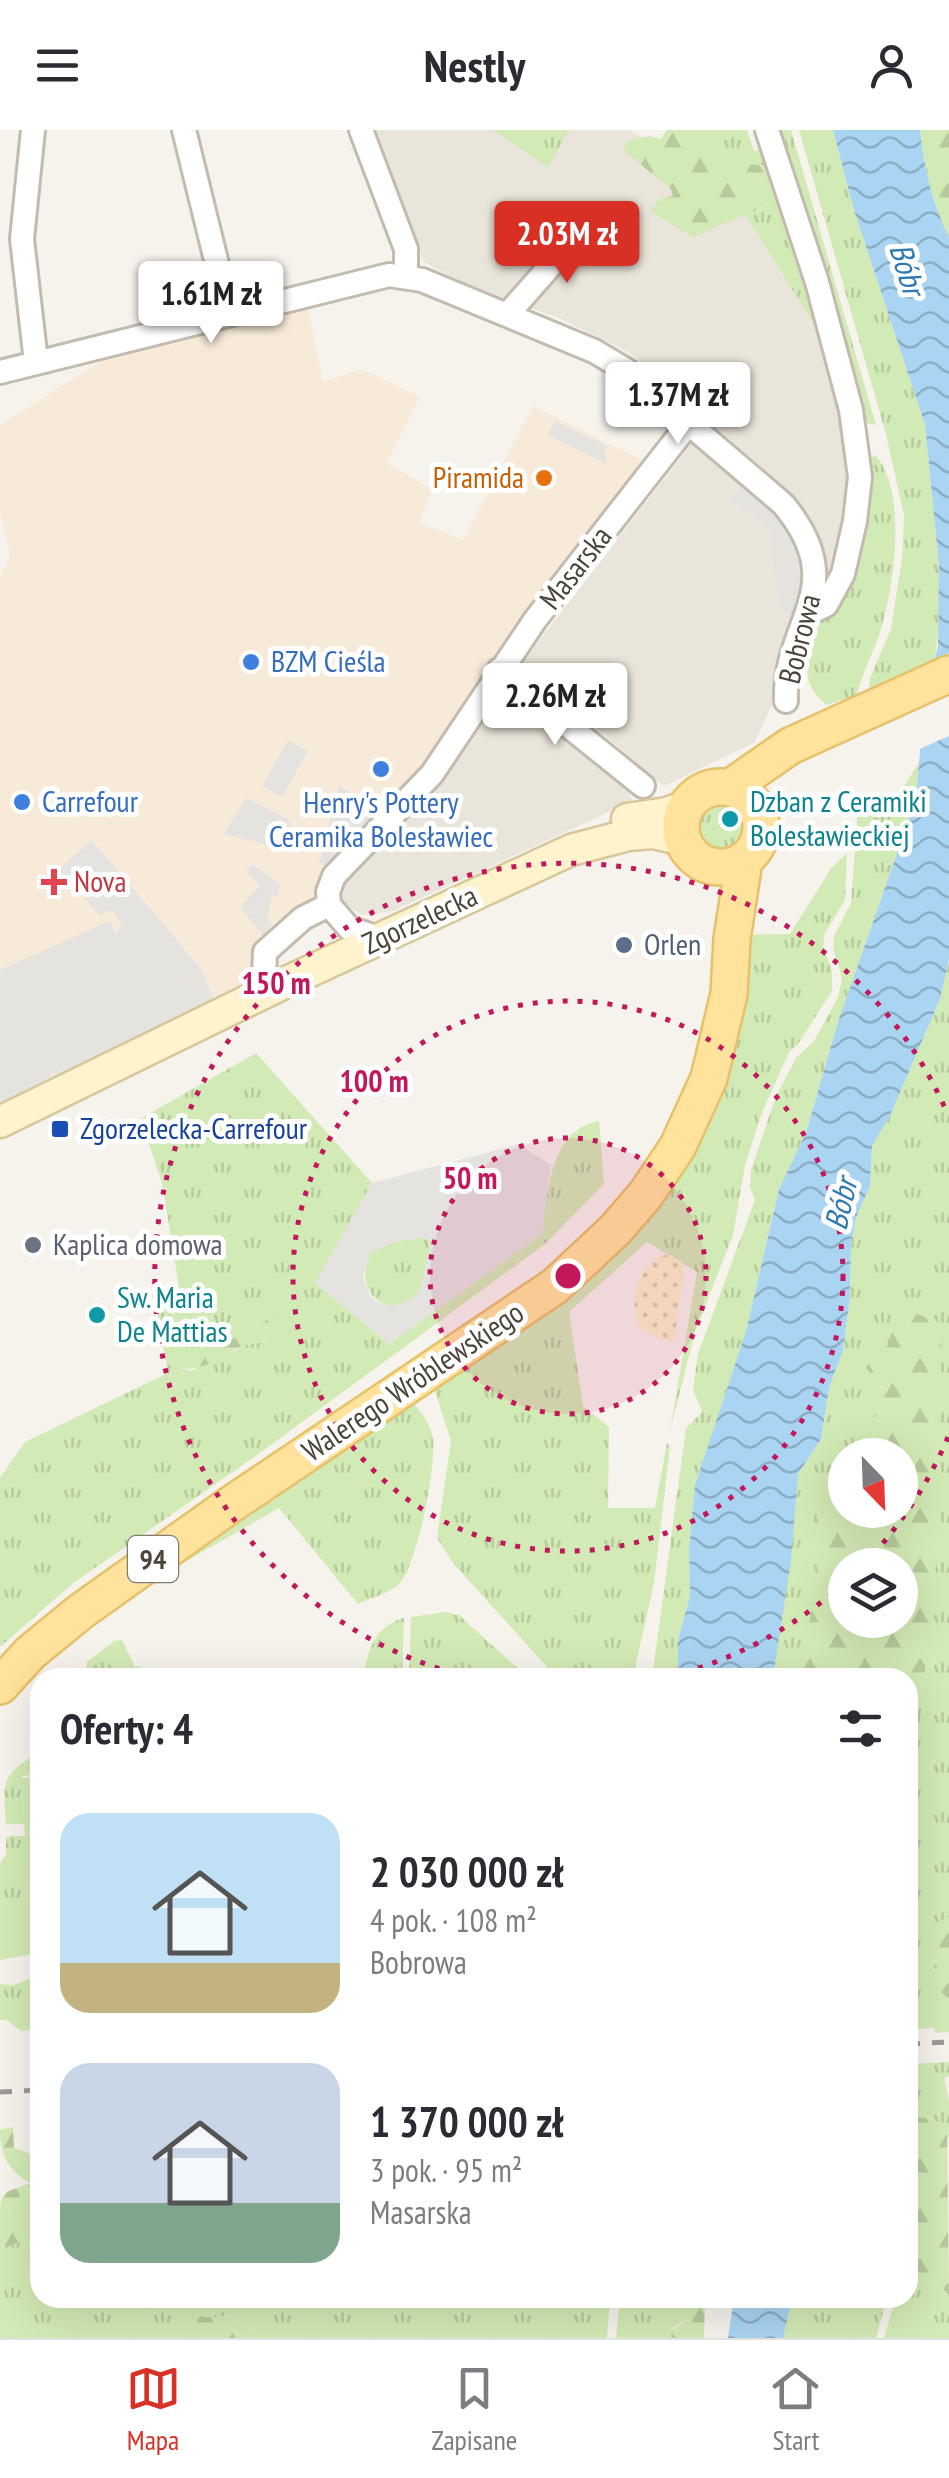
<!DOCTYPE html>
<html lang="pl">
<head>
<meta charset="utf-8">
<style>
  body { margin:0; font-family:"PT Sans Narrow",sans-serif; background:#f7f7f7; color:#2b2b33; height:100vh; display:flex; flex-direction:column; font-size:38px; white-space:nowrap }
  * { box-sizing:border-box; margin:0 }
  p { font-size:32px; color:#7c7c81 }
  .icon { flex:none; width:55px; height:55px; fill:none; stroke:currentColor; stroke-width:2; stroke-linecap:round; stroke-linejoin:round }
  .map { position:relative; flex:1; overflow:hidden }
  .drawer { position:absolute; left:30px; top:1538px; width:888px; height:640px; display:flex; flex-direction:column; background:#fff; border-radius:30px; box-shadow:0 10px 40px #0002 }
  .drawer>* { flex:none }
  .needle { width:65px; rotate:157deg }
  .fabs { position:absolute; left:828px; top:1308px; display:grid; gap:20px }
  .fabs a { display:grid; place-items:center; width:90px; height:90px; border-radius:50%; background:#fff; box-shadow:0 10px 40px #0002; font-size:50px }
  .price { position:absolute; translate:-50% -85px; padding:0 22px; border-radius:10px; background:#fff; color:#222; font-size:32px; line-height:65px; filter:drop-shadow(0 2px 5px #0008) }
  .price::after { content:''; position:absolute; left:50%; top:60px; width:30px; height:22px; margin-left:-15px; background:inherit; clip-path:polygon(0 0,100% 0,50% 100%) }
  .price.active { background:#d93025; color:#fff }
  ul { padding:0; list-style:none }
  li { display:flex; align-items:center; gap:30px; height:250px; padding:0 30px }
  li span { display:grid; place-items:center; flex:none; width:280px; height:200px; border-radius:30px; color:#555 }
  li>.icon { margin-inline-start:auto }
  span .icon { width:120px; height:120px; fill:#fffc; stroke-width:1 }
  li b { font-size:42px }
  h2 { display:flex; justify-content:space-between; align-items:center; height:120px; padding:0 30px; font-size:42px }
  header { display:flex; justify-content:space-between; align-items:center; height:130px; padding:0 30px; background:#fff; font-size:45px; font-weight:700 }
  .tabs { display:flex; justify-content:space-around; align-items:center; height:140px; border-top:2px solid #e1e1e2; background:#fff; font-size:28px; color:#7c7c81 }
  .tabs a { display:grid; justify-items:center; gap:5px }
  .tabs .active { color:#d93025 }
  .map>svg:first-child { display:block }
</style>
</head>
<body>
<header><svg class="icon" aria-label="menu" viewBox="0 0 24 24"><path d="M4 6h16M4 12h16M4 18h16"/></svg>Nestly<svg class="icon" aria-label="person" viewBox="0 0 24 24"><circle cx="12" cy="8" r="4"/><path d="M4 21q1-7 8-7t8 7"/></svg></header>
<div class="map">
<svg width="949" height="2208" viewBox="0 0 949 2208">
  <defs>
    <pattern id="grass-tufts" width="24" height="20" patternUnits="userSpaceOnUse" patternTransform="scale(2.5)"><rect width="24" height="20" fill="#d2eab5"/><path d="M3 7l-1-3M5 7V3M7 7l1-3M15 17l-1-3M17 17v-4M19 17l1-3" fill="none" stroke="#b6ca9c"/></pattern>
    <pattern id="forest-firs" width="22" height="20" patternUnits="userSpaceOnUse" patternTransform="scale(2.5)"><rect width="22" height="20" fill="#d2eab5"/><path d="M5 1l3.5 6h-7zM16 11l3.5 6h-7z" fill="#b6ca9c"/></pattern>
    <pattern id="sand-dots" width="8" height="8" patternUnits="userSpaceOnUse" patternTransform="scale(2.5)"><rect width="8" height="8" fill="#f9efc9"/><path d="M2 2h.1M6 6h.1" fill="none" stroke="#d7cead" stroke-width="1.8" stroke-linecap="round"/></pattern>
    <pattern id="water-waves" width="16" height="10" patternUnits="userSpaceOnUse" patternTransform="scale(2.5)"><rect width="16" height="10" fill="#a9d4f2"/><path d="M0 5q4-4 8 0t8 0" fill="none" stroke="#8caec5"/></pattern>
  </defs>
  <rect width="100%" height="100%" fill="#f6f3ec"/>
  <!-- residential -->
  <path fill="#eae5da" d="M370 0H496L547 38 569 0H630L669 23 745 84 815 196 839 288 860 347 855 391 755 612 664 656 521 534 708 292 632 224 559 188 472 158 424 132Z
    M502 563 622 651 633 671 393 781 362 785 340 770 339 753 447 637Z"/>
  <!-- commercial -->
  <path fill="#f7ead8" d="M308 178 323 252 362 239 420 267 387 333 432 360 419 393 463 410 533 276 656 337 328 762 283 803 264 847 0 992V448L10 426 0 380V295L106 228Z"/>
  <!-- grass -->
  <path fill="url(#grass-tufts)" fill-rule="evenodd" d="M494 0H569L548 38Z
    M688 0H747L754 21 765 18 772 37 751 34 738 37Z
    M773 0H791L876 295 862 293Z
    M799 0H833L854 80 925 295 939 436 940 483 935 529 869 560 870 548 891 499 902 428 904 386 886 304Z
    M780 61 820 191 815 196 745 84 763 77Z
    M875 325C908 360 894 457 881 499 874 522 862 543 857 565L827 575C803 558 804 533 813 509L809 506C816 483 835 467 848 447 869 415 865 369 866 332Z
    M920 631 916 669 838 892 806 1003 779 1059 746 1201 695 1355 689 1419 690 1466 678 1510V1547L652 1548 686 1298 702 1282 693 1259 698 1224 755 1070 750 1057 751 1040 776 966 796 928 814 911 838 867 842 848 833 818 834 806 851 773 858 677 895 670Z
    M697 696a25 25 0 1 1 50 0a25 25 0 1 1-50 0Z
    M847 723 845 770 825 803 823 816 832 841V861L798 914 789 922 761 985 745 1035 733 1105 695 1202 670 1301 697 1142 647 1112 569 1182 583 1276 609 1297 608 1378H655L667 1313 670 1316 654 1453 633 1547H556L453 1433 437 1408 451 1311 435 1261 438 1254 673 1052 744 805 790 804 832 737Z
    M949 829V1897L908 1900V1548H773L798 1343 821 1309 829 1258 843 1220 850 1167 851 1114 856 1088 870 1056 872 1016 890 986 940 869ZM845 1325H900V1380H845ZM845 1435H900V1490H845Z
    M256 923 372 1053 316 1153 389 1214 542 1104C547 1065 549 1000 599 991L604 1054 545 1114 257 1325 72 1454 0 1517V1348L25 1312 168 1243 153 1161 179 1157 162 1052 140 989ZM299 1168 269 1211 246 1215 191 1241 179 1238 282 1182Z
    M423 1107 431 1111C428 1126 427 1146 420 1159 400 1197 348 1167 371 1122L395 1112Z
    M415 1275C424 1285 431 1296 433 1309 436 1338 418 1431 400 1453 391 1463 371 1468 358 1474L279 1378 164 1444 372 1299Z
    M445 1482 459 1485 527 1547H409L411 1487Z
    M404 1488 402 1547H364C368 1519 374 1497 404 1488Z
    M122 1510 135 1537 140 1536 144 1542 141 1547H86L87 1532 114 1511Z
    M37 1623 40 1624V1639L33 1645 22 1646 24 1694H6C3 1652 0 1647 37 1623Z
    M11 1706H26L28 1771 0 1780V1734L6 1725V1708Z
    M40 1844V1894L36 1900 21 1901 6 1890H0V1854L14 1855Z
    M949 1932V1946L944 1948 949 1971V2013L947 1998 933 1989 908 1986V1934Z
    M40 2062V2168H119L120 2170 170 2180 198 2202 207 2201 205 2208H0V2092L5 2094 2 2118 37 2108 9 2088 10 2074 22 2064Z
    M908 2129 918 2134 923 2155 937 2157 932 2149 935 2144H945L942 2157 949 2166V2208H884L896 2168H908Z
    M186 2168H610L607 2208H268L255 2203 230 2185C205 2188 198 2192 186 2168Z
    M620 2168H687L673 2176 699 2183 675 2196 667 2204 673 2208H616Z
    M792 2168H887L876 2208H783Z"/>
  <!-- forest -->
  <path fill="url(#forest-firs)" fill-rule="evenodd" d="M667 0H688L738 37 751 34 772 37 780 61 763 77 693 107 650 81 660 69 673 66 671 59 624 21 627 11 650 6 661 9Z
    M920 0H949V107C932 73 924 38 920 0Z
    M300 1166C297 1181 296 1192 284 1202 272 1213 260 1211 246 1215 221 1223 205 1243 178 1238L282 1182Z
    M899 1177 946 1195 938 1229 940 1395 917 1617V1650L908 1649V1548L802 1547 817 1436 814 1389 845 1366V1380H900V1325H857L881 1275 875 1251 866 1237 888 1215 886 1197ZM845 1435H900V1490H845Z
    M949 1787V1902L935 1903 934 1886 948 1869 929 1848 940 1833 933 1819 936 1792Z
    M908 1986 933 1989 947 1998 949 2166 942 2157 944 2144H935L932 2149 938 2159 923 2155 913 2159 909 2138 917 2134 908 2129Z
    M13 1997 14 2018 40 2027V2062L22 2064 10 2074 9 2087H31L37 2108 1 2118 5 2094 0 2092C0 2060 1 2064 30 2053 8 2040 0 2025 0 2000Z
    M119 2168H186C198 2192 205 2188 230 2185L255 2203 268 2208H205V2201L191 2206C172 2183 168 2170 136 2183Z
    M687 2168H705L704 2208H673L666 2203 695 2185 677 2186 673 2176Z"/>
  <!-- sand -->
  <path fill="url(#sand-dots)" d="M668 1124 682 1132 684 1142 674 1212 658 1208 639 1197C628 1170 637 1133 668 1124Z"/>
  <!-- pitch -->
  <path fill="#d2eab5" d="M40 1643V1819L28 1825 0 1830V1780L28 1771 22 1648 34 1647Z"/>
  <!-- parking -->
  <path fill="#e5e3e0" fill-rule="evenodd" d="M555 291 608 316 604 322 606 334 547 305Z
    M751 345 805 406 806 489 779 477 769 398 730 368Z
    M288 610 308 621 282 667 262 656Z
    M339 656 384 681 328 737 319 734Z
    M246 668 288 689 292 697 288 720 224 704Z
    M92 710 202 840 219 883 67 944 50 943 56 956 0 981V840L110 791 116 803 122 796 114 782 108 781 100 786 59 739Z
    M252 734 280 754 278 766H272L267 789 272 794 263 805 240 777 260 756 246 741Z
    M519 1014 551 1035 542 1104 389 1214 315 1153 372 1053ZM423 1107 431 1112 420 1159 410 1170 392 1176 379 1173 370 1166 363 1147 371 1122 395 1112Z"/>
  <!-- water -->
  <path fill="url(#water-waves)" d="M833 0H920C924 38 932 73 949 107V829L940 869 890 986 872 1016 870 1056 856 1088 851 1114 850 1167 843 1220 829 1258 821 1309 798 1344 791 1430 773 1547 678 1548V1510L690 1466 689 1419 695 1355 746 1201 779 1059 806 1003 838 892 916 669 923 586 938 515 939 436 925 295 854 80Z
    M734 2168H792L783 2208H728Z"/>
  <!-- pier -->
  <path fill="#f6f3ec" d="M949 523V606L915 621 918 585 929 532Z"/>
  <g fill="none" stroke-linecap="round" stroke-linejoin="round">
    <!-- street casing -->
    <g stroke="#c2bbae" stroke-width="28">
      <path id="street" d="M33 0 22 109 36 232
        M184 0 229 183
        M361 0 406 119V146
        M767 0 817 152 851 280 860 347 855 391 843 444 826 475 809 483
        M507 185 588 93
        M0 242 389 145 422 150 594 221 626 240 783 374C853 458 783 491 786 571
        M499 540 643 656
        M329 775 349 798 381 809
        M278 856 264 847 265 822 303 788 329 775 328 762 334 746 432 644 535 490 689 293"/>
    </g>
    <!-- secondary casing -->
    <g stroke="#d6c79b" stroke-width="35">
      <path id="secondary" d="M627 689 667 683 687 676
        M0 992 278 856 571 720 628 705 653 703 683 710"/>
    </g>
    <!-- primary casing -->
    <g stroke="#e6c16a" stroke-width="40">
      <path id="primary" d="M681 697a40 40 0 1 1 80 0a40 40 0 1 1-80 0Z
        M731 657 790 616 949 544
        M0 1556 30 1523 80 1482 230 1375 555 1156 616 1099 646 1064 678 1016 709 948 729 864 732 809 744 731"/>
    </g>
    <!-- street -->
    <use href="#street" stroke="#fff" stroke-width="22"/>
    <!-- secondary -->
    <use href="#secondary" stroke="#fff3cd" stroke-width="30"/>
    <!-- primary -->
    <use href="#primary" stroke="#ffe39c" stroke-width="35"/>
    <!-- rail -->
    <path stroke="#9a9a9a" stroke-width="5" stroke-dasharray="12 12" stroke-linecap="butt" d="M908 1914 949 1912
      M0 1962 40 1960"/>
  </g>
  <!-- distance rings -->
  <circle cx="568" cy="1146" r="138" fill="#c2185b" fill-opacity=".12"/>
  <g fill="none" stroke="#c2185b" stroke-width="5" stroke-dasharray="5 10">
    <circle cx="568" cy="1146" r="138"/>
    <circle cx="568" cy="1146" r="275"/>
    <path d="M948 1307A413 413 0 0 1 865 1433M844 1453A413 413 0 0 1 668 1547M468 1547A413 413 0 1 1 948 985"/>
  </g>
  <!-- markers -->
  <circle fill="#e8710a" stroke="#fff" stroke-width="4" cx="544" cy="348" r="10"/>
  <g fill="#3f7fe0" stroke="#fff" stroke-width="4">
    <circle cx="251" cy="532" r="10"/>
    <circle cx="381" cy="639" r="10"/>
    <circle cx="22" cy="672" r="10"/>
  </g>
  <g fill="#0f9aa8" stroke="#fff" stroke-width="4">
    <circle cx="730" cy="689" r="10"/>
    <circle cx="97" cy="1185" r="10"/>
  </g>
  <path fill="#e0444e" stroke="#fff" stroke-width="4" d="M49 737h10v10h10v10h-10v10h-10v-10h-10v-10h10z"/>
  <circle fill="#5c6f8a" stroke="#fff" stroke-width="4" cx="624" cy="815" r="10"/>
  <rect fill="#1a4fb4" stroke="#fff" stroke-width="4" x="50" y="989" width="20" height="20" rx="5"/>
  <circle fill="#6b7280" stroke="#fff" stroke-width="4" cx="33" cy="1115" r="10"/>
  <g text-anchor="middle" stroke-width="10" stroke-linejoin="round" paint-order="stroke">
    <!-- shield labels -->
    <rect fill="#fff" stroke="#817c74" stroke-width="2.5" x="128" y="1406" width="50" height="46" rx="8"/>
    <g font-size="28" font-weight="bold" fill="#4b4439">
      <text x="153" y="1439">94</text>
    </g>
    <!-- food labels -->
    <g font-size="30" fill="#c56008" stroke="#fff" text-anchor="end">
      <text x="524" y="358">Piramida</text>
    </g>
    <!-- street labels -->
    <g font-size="30" fill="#4b4439" stroke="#fff">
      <text transform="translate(576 438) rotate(-52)" y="10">Masarska</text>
      <text transform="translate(800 509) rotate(-76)" y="10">Bobrowa</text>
      <text transform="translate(420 790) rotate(-25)" y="10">Zgorzelecka</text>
      <text transform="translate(413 1252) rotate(-34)" y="10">Walerego Wróblewskiego</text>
    </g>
    <!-- shop labels -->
    <g font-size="30" fill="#366cbe" stroke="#fff" text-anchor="start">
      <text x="271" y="542">BZM Cieśla</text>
      <text x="42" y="682">Carrefour</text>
      <text x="381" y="683" text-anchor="middle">Henry's Pottery<tspan x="381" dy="34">Ceramika Bolesławiec</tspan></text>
    </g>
    <!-- culture labels -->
    <g font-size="30" fill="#0d838f" stroke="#fff" text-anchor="start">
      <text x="750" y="682">Dzban z Ceramiki<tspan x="750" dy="34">Bolesławieckiej</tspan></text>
      <text x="117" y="1178">Sw. Maria<tspan x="117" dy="34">De Mattias</tspan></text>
    </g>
    <!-- health labels -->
    <g font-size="30" fill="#be3a42" stroke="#fff" text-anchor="start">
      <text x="74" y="762">Nova</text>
    </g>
    <!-- service labels -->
    <g font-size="30" fill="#4e5e75" stroke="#fff" text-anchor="start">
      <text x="644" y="825">Orlen</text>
    </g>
    <!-- transit labels -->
    <g font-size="30" fill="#164399" stroke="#fff" text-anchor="start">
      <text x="80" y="1009">Zgorzelecka-Carrefour</text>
    </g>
    <!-- worship labels -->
    <g font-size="30" fill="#5b616d" stroke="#fff" text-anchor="start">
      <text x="53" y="1125">Kaplica domowa</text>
    </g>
    <!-- water labels -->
    <g font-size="32" font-style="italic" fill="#2e7ab2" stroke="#fff">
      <text transform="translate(907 139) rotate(73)" y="11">Bóbr</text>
      <text transform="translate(841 1074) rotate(-77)" y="11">Bóbr</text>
    </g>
  </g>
  <circle cx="568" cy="1146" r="15" fill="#c2185b" stroke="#fff" stroke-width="5"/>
  <g font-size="30" text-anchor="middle" font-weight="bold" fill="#c2185b" stroke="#fff" stroke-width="10" stroke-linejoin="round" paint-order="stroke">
    <text x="276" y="864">150 m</text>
    <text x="374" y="962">100 m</text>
    <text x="470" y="1059">50 m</text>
  </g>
</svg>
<div class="fabs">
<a><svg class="needle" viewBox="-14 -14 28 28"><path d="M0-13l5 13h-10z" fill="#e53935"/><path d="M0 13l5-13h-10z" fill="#7c7c81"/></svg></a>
<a><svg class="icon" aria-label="layers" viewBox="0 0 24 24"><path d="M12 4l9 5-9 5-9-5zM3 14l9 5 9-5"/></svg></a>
</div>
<b class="price active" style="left:567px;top:156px">2.03M zł</b>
<b class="price" style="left:211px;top:216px">1.61M zł</b>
<b class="price" style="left:678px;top:317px">1.37M zł</b>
<b class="price" style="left:555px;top:618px">2.26M zł</b>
<section class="drawer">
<h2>Oferty: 4<svg class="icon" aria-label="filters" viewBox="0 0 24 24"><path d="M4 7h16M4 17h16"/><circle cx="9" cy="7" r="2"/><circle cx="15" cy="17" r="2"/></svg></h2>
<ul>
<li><span style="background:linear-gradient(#bfe0f5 75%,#c2b280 0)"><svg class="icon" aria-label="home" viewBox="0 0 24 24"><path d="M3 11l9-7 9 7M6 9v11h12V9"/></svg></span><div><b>2 030 000 zł</b><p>4 pok. · 108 m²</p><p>Bobrowa</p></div></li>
<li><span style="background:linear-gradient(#c9d6e8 70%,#7fa58c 0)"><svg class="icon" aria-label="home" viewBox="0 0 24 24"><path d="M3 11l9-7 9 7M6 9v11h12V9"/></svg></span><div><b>1 370 000 zł</b><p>3 pok. · 95 m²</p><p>Masarska</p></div></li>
</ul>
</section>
</div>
<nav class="tabs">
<a class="active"><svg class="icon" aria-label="map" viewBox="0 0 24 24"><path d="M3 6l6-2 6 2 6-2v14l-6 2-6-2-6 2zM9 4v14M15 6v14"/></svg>Mapa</a>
<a><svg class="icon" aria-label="saved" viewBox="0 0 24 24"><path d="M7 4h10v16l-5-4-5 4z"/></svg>Zapisane</a>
<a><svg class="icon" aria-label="home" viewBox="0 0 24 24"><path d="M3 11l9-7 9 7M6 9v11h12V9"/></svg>Start</a>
</nav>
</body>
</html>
